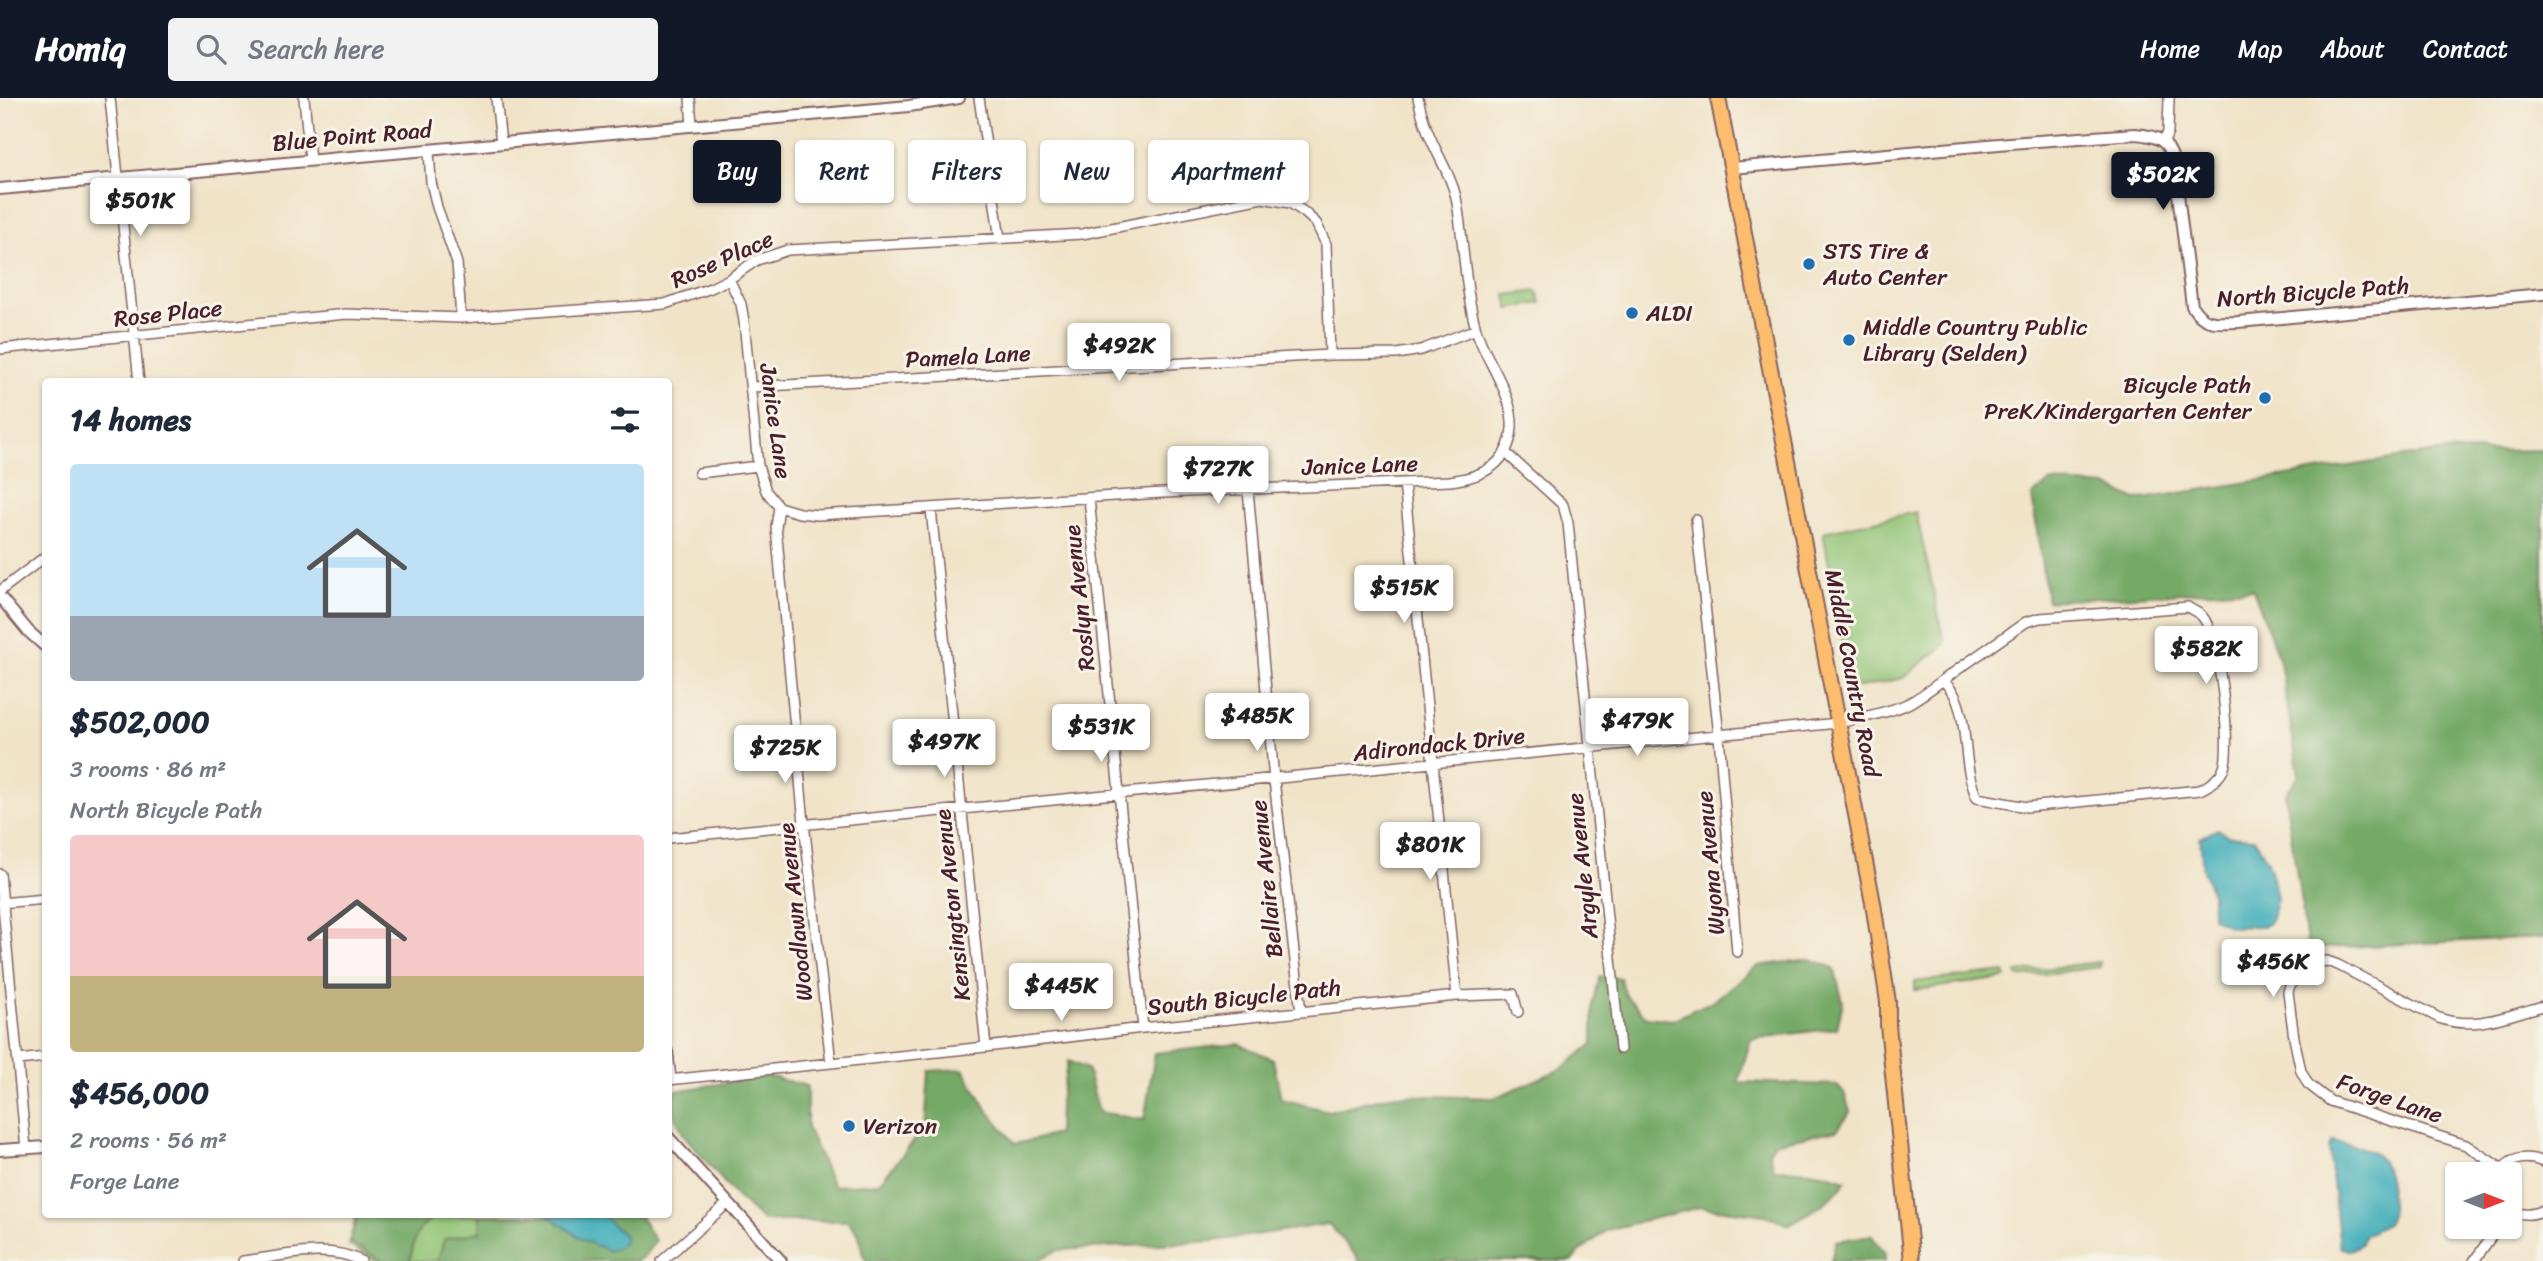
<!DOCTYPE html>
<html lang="en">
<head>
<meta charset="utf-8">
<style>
  body { margin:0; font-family:Sriracha,sans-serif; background:#f2f2f3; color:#1f2937; height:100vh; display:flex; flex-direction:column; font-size:26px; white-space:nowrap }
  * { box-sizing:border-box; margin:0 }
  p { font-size:23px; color:#747a83 }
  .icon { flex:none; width:38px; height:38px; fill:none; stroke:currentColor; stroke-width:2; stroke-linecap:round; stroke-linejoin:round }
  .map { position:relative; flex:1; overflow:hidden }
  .details { position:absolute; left:42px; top:280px; width:630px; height:840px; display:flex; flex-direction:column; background:#fff; border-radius:7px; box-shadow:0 2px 5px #0004 }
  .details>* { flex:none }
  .top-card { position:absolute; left:693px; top:42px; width:665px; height:63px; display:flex; gap:14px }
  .needle { width:46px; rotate:90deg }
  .buttons { position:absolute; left:2445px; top:1064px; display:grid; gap:14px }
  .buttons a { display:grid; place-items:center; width:77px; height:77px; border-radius:7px; background:#fff; box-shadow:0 2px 5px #0004; font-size:35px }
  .price { position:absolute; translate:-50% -60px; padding:0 16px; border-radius:7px; background:#fff; color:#222; font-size:23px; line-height:46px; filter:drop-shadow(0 2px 4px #0008) }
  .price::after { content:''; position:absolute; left:50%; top:42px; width:21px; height:16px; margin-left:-10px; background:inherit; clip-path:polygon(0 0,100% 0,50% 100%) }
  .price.selected { background:#111827; color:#fff }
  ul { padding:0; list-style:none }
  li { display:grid; align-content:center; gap:14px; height:371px; padding:0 28px }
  li span { display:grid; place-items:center; height:217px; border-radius:7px; color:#555 }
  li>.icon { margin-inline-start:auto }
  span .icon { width:126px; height:126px; fill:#fffc; stroke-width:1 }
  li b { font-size:30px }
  h2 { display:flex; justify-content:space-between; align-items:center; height:84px; padding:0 28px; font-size:30px }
  .tag { padding:0 24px; border-radius:7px; background:#fff; box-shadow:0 2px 5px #0004; font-size:24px; line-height:63px }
  .tag.selected { background:#111827; color:#fff }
  header { display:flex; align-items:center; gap:42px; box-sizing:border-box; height:98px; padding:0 35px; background:#111827; color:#fff }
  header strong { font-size:33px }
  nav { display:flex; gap:38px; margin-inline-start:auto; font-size:24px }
  .search { width:490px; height:63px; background:#f2f2f3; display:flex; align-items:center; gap:18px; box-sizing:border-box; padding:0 24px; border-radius:7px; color:#747a83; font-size:26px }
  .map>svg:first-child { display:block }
</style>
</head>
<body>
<header>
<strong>Homiq</strong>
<div class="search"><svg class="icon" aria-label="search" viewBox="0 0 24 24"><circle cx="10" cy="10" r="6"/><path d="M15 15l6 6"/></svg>Search here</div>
<nav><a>Home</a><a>Map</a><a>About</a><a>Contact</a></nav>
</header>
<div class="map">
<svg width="2543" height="1163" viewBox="0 0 2543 1163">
  <rect width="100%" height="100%" fill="#f7f3e8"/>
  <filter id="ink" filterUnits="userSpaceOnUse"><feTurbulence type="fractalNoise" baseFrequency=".0143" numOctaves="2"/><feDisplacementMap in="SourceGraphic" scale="14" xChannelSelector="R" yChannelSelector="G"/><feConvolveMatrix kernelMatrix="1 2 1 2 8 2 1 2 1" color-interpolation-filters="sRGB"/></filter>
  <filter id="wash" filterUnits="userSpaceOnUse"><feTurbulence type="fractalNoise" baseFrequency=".00686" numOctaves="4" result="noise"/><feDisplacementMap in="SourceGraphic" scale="28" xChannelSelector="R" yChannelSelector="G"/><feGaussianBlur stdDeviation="1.57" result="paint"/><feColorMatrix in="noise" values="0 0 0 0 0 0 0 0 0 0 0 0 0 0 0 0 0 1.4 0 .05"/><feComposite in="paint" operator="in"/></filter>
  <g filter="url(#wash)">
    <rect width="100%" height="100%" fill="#f0e3c7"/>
    <!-- green -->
    <path fill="#91c374" stroke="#6e7150" stroke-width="2" d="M1537 193 1541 205 1509 211 1506 197Z
      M1916 414 1945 546 1903 580 1862 589 1851 588 1823 434Z
      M2100 864V869L2018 879 2017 874Z
      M2005 874 2006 880 1915 892V884Z
      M356 1117H491L563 1163H376L349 1147Z"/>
    <!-- forest -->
    <path fill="#74a966" stroke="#5f6448" stroke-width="2" d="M2543 352V839L2308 851 2285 697 2299 677 2280 564 2253 491 2047 503 2032 398 2050 384 2107 388 2136 402 2436 354Z
      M1810 861 1834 870 1843 904 1837 930 1751 941 1738 984 1837 987 1845 997 1850 1014 1837 1032 1773 1045 1769 1055 1774 1071C1799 1071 1823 1073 1846 1082 1834 1103 1809 1115 1788 1127L1765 1117 1700 1109 1607 1132 1578 1155 1572 1163H1358L1357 1159 1329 1126 1213 1143 1058 1152 1036 1163H867L863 1157 859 1137 848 1123H763L734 1096 683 1036 669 1005 675 993 767 978 807 988V1030L833 1088 879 1085 925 1030 929 973 963 971 987 1011 1015 1046 1058 1036 1059 1008 1068 963 1087 971 1099 1014 1144 1022 1155 955 1239 946 1273 961 1281 1001 1329 1013 1394 997 1494 1000 1561 971 1593 946V906L1600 878 1620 880 1626 898 1646 919 1672 922 1715 902 1758 868Z
      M359 1117V1116L437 1117C415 1131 415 1138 410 1163H382L349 1143Z
      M476 1117H639L655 1143 645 1157 637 1163H438L444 1141 480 1134V1118Z
      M1871 1137 1885 1155V1163H1831L1836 1143Z"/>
    <!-- water -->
    <path fill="#3babb8" stroke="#426572" stroke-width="2" d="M2218 731 2228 738 2254 740 2268 763 2273 780 2277 800 2272 820 2268 826 2262 828 2230 829 2212 819V796L2203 772 2200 740Z
      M2333 1043C2366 1052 2383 1048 2389 1086 2391 1101 2393 1111 2388 1125L2365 1137 2361 1146 2349 1153 2340 1149 2329 1050Z
      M548 1117H602L624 1138 623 1146 609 1153 583 1142Z"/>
  </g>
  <g filter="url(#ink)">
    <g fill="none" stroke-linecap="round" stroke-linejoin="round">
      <!-- minor casing -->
      <g stroke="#846462" stroke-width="12">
        <path id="minor" d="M110 0 139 284
          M304 0 310 62
          M496 0 501 45
          M690 0 692 28
          M979 0 1000 141
          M2164 44 2168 34 2169 0
          M429 53 431 84 437 109 457 165 461 220
          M729 181 741 206 744 223 758 368 766 393 779 409 799 415 818 417 1162 395 1450 383C1482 379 1509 367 1512 330 1514 295 1485 263 1476 231 1464 188 1464 142 1456 99 1451 78 1439 60 1431 41 1425 28 1421 14 1418 0
          M0 251 346 216 461 220 665 206 711 190 729 181 757 162 788 152 1082 136 1262 100 1290 105 1304 114 1316 125 1326 146 1330 257
          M751 289 1330 257 1397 256 1421 252 1476 231
          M1506 355 1563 407 1568 425 1620 951
          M699 375 758 368
          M1404 385 1457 898
          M1248 392 1274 682 1301 914
          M1089 400 1143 930
          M779 409 776 429 804 725 831 965
          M931 411 986 949
          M1696 422 1719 638 1737 854
          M0 493 46 458
          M668 740 1838 625C1858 620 1894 614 1911 604 1927 595 1941 583 1956 573L1957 572 2026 524 2040 520 2188 509C2192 512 2199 515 2202 518 2219 537 2232 645 2224 670 2220 680 2210 687 2200 692L2027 709 1977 700C1962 667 1969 631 1956 600 1954 594 1947 587 1943 582
          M0 776 26 1051
          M0 805 46 801
          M668 954 671 981
          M18 962 46 959
          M668 982 986 949 1143 930 1457 898 1513 896 1518 914
          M2502 1071 2466 1047 2330 1003 2308 986 2301 973 2294 940 2288 894 2294 875 2303 867 2327 863 2338 867 2439 920C2475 933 2508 917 2543 908
          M2500 1076C2508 1059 2527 1057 2543 1064
          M2510 1112C2520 1117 2533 1118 2543 1112
          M243 1163C281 1159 326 1145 361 1163
          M662 1163 727 1106
          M2474 1163 2498 1129"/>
      </g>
      <!-- tertiary casing -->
      <g stroke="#846462" stroke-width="14">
        <path id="tertiary" d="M1732 70 2010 45 2135 36C2158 38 2167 41 2174 64L2192 208C2204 228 2217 224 2238 224L2543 196
          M0 91 909 8 959 0
          M0 499 28 533 46 549
          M668 1039 781 1163
          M0 1052 46 1049"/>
      </g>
      <!-- primary casing -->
      <g stroke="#846462" stroke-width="18">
        <path id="primary" d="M1718 0 1873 805 1888 904V927L1912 1163"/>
      </g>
      <!-- minor -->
      <use href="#minor" stroke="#fff" stroke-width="9"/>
      <!-- tertiary -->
      <use href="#tertiary" stroke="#fff" stroke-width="10"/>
      <!-- primary -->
      <use href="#primary" stroke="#fcbd6e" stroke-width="14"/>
    </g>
  </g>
  <!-- markers -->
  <g fill="#1f6fb2" stroke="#f7f3e8" stroke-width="2.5">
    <circle cx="1809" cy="166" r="7"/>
    <circle cx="1632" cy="215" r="7"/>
    <circle cx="1849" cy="242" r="7"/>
    <circle cx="2265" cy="300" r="7"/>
    <circle cx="849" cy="1028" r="7"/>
  </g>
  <g text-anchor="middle" stroke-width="6" stroke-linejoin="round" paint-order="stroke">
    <!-- street labels -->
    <g font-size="23" fill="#4a1f2b" stroke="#f7f3e8">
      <text transform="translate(352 38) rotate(-5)" y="8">Blue Point Road</text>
      <text transform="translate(722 161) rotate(-24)" y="8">Rose Place</text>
      <text transform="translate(2313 194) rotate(-4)" y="8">North Bicycle Path</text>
      <text transform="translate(168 215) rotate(-6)" y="8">Rose Place</text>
      <text transform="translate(968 258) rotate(-3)" y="8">Pamela Lane</text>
      <text transform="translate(776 323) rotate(82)" y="8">Janice Lane</text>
      <text transform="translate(1360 367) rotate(-2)" y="8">Janice Lane</text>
      <text transform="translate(1079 500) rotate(-96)" y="8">Roslyn Avenue</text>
      <text transform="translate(1853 575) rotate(79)" y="8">Middle Country Road</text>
      <text transform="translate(1439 646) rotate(-6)" y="8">Adirondack Drive</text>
      <text transform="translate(1710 765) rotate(-95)" y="8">Wyona Avenue</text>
      <text transform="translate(1582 768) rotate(-96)" y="8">Argyle Avenue</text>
      <text transform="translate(1266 781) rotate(-96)" y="8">Bellaire Avenue</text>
      <text transform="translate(952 807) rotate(-96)" y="8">Kensington Avenue</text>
      <text transform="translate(795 814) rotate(-96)" y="8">Woodlawn Avenue</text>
      <text transform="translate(1244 899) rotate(-6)" y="8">South Bicycle Path</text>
      <text transform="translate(2390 1000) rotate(19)" y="8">Forge Lane</text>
    </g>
    <!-- poi labels -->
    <g font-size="23" fill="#4a1f2b" stroke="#f7f3e8" text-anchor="start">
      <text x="1823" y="161">STS Tire &amp;<tspan x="1823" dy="26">Auto Center</tspan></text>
      <text x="1646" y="223">ALDI</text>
      <text x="1863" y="237">Middle Country Public<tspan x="1863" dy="26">Library (Selden)</tspan></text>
      <text x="2251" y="295" text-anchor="end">Bicycle Path<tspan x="2251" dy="26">PreK/Kindergarten Center</tspan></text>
      <text x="863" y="1036">Verizon</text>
    </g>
  </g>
</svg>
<div class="buttons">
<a><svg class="needle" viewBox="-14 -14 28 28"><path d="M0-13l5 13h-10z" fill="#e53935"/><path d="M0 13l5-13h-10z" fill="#747a83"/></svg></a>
</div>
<b class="price selected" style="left:2163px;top:114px">$502K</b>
<b class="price" style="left:140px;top:140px">$501K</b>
<b class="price" style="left:1119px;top:285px">$492K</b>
<b class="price" style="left:1218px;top:408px">$727K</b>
<b class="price" style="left:1404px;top:527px">$515K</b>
<b class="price" style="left:2206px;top:588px">$582K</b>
<b class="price" style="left:1257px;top:655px">$485K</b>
<b class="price" style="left:1637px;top:660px">$479K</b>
<b class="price" style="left:1101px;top:666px">$531K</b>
<b class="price" style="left:944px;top:681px">$497K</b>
<b class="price" style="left:785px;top:687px">$725K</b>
<b class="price" style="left:1430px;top:784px">$801K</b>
<b class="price" style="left:2273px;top:901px">$456K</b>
<b class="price" style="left:1061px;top:925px">$445K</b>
<div class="top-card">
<a class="tag selected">Buy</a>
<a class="tag">Rent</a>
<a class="tag">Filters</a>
<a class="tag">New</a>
<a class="tag">Apartment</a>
</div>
<section class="details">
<h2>14 homes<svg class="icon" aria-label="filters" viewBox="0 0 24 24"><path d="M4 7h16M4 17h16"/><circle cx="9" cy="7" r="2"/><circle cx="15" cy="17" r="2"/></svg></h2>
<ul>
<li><span style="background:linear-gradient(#bfe0f5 70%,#9aa5b1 0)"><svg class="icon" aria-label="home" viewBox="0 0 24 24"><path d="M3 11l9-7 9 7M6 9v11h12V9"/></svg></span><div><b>$502,000</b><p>3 rooms · 86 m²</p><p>North Bicycle Path</p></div></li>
<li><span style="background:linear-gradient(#f6c9c9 65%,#c2b280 0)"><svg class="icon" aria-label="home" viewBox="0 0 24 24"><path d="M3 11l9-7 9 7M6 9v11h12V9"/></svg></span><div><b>$456,000</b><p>2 rooms · 56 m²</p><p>Forge Lane</p></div></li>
</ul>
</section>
</div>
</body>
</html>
